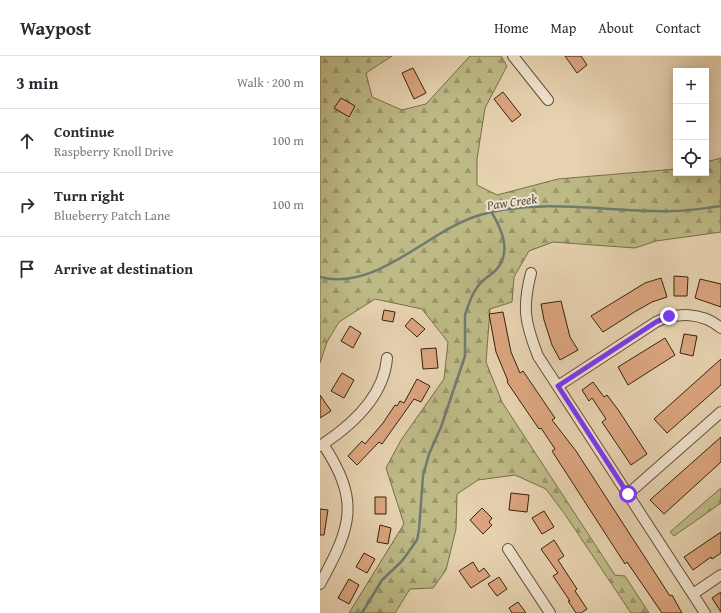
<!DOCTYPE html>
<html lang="en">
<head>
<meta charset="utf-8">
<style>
	:root { --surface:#fff; --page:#f7f7f7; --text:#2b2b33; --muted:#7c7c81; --line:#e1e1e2 }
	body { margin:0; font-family:"Gentium Book Plus",serif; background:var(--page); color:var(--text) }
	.controls { position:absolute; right:12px; top:12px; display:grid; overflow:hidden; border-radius:0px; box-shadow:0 2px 10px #0003 }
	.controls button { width:36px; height:36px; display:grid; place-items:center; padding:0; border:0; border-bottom:1px solid var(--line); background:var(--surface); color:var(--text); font:20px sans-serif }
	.stop { position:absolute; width:12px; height:12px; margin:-9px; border:3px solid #7c3aed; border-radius:50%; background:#fff }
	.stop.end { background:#7c3aed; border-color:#fff; box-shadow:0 1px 4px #0008 }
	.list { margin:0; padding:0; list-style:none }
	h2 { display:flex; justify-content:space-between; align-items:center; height:52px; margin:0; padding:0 16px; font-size:17px }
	h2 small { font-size:13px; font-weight:400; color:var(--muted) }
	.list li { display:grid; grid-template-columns:26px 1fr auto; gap:12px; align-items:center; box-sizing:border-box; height:64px; padding:0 16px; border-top:1px solid var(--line) }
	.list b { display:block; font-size:15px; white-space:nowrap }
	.list p { margin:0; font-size:13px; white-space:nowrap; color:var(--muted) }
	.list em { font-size:13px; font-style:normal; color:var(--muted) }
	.icon { flex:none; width:22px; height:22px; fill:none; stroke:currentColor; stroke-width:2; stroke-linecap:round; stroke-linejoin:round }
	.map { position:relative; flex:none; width:401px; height:557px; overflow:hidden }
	header { display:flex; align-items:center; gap:24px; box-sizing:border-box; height:56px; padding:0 20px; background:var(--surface); border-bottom:1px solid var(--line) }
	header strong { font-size:19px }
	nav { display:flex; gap:22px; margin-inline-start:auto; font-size:14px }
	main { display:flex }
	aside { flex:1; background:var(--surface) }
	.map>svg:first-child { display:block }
	.forest { fill:url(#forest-firs); stroke:#796e4a }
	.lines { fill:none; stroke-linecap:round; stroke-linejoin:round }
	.stream { stroke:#707b70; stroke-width:2.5 }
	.building { fill:#dca57f; stroke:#35220f }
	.minor-casing { stroke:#624e37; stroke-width:12 }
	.minor { stroke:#efe2cc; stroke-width:10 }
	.route { stroke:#7c3aed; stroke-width:5 }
	.labels { text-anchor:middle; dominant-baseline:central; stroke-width:4; stroke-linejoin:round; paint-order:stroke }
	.water-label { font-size:13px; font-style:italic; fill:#524e40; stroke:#efe2cc }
</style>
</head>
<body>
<header>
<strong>Waypost</strong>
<nav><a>Home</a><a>Map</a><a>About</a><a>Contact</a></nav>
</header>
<main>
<aside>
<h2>3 min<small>Walk · 200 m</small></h2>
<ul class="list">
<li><svg class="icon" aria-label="ahead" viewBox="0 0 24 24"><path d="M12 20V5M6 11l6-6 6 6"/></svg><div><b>Continue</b><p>Raspberry Knoll Drive</p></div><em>100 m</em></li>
<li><svg class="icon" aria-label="right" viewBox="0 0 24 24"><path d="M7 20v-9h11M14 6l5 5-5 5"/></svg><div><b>Turn right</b><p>Blueberry Patch Lane</p></div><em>100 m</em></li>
<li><svg class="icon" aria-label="arrive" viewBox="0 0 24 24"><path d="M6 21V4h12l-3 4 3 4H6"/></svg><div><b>Arrive at destination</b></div></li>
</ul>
</aside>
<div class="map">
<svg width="401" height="557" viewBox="0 0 401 557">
	<defs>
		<pattern id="forest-firs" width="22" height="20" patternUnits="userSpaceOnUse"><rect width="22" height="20" fill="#bdba86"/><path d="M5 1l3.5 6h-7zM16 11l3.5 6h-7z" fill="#9a976c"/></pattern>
	</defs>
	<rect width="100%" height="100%" fill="#e7d2b0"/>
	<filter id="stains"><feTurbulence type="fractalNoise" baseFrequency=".005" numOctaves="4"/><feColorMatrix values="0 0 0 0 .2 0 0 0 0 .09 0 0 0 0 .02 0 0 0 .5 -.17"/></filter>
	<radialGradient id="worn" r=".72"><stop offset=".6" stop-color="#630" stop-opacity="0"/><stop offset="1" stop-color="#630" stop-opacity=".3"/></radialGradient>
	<path class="forest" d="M0 0H72L46 17 52 41 82 54 106 48 150 0H181L187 10 165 52 157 103V129L177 139 238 123 356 113V117H386V106L401 102V176L336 185 315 192 233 186 209 195 194 221 192 246 170 253 166 306 182 346 295 519 305 520 329 557H311L244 457 226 433 195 419 158 424 137 438 136 473 126 514 113 532 90 533 75 557H29L84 468 66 412 81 384 124 323 128 286 102 253 55 243 19 266 7 286 0 307Z
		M401 432V447L354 480 350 476Z"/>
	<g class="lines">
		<path class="stream" d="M0 221C57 236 108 174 160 159 223 141 289 157 353 155 369 155 385 152 401 150
			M42 557 62 524 82 505 97 484 99 474 103 420 109 398 121 371 145 300V259C148 249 152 238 158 230 163 223 170 220 176 214 192 196 182 174 172 157"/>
	</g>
	<path class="building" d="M245 0H261L267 9 257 17Z
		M93 12 106 37 94 43 82 17Z
		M183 36 201 59 192 66 174 43Z
		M21 42 35 50 29 61 14 52Z
		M354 220 368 221 367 240H354Z
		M341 222 347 241 332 246 316 255 283 276 271 260 325 227Z
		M380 223 401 228V251L375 242Z
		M241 245 250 281 258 294 240 304 232 289 224 264 221 248Z
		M64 254 75 256 73 266 62 264Z
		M183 256 191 296 200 317 203 315 235 362 232 364 256 395 350 540 352 539 362 557H342L307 506 305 508 232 395 235 393 221 372 219 373 187 326 188 325 176 296 169 258Z
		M92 262 105 273 97 281 85 270Z
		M30 270 41 277 33 292 21 285Z
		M364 278 377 280 373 300 360 297Z
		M345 282 355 299 308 329 298 311Z
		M116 292 118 312 103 313 101 293Z
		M401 303V329L347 377 334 363Z
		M22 317 34 324 24 342 11 335Z
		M97 323 110 330 101 346 94 343 62 388 59 386 37 409 28 400 42 385 45 388 63 367 75 349 77 350 80 345 84 347Z
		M273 326 284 341 287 339 299 355 327 398 311 409 282 366 286 363 272 342 269 345 262 334Z
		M0 339 11 355 0 362Z
		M401 381V406L344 458 330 444Z
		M191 437 209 439 207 456 189 454Z
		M55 441H66V458H55Z
		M162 452 172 462 169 466 172 469 163 478 150 464Z
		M0 453 8 454 4 479H0Z
		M224 455 234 471 222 478 212 462Z
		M60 469 71 472 68 488 57 486Z
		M401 476V497L392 503 391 501 373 514 364 501Z
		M234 484 244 500 238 504 257 533 255 535 267 553 261 557H256L248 545H250L233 520 238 517 221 493Z
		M44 497 55 503 47 517 36 511Z
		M153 506 159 516 164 512 170 520 151 532 139 515Z
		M179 521 187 533 177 540 168 528Z
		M29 523 39 529 29 548 18 542Z
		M401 536V556L392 542Z
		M198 546 206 557H192L189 552Z"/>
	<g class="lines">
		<defs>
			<path id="minor" d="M193 0 228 44
				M211 217C202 252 205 267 218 300L385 557
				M238 330 336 266C357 256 382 256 401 272
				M0 390C31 370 64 340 67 302
				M308 438 401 356
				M188 493 230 557
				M0 528C31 471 41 446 3 388
				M373 538 401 519"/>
		</defs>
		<use href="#minor" class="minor-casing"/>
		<use href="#minor" class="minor"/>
	</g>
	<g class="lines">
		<path class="route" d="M308 438 238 330 336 266 349 260"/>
	</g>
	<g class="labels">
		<g class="water-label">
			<text transform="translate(192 146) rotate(-8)">Paw Creek</text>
		</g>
	</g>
	<rect width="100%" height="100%" filter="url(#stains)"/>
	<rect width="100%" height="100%" fill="url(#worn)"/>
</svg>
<div class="controls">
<button>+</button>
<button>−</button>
<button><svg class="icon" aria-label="locate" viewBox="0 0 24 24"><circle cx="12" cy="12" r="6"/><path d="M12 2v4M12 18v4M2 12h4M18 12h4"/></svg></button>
</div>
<div class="stop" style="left:308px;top:438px"></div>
<div class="stop end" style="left:349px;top:260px"></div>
</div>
</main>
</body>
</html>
